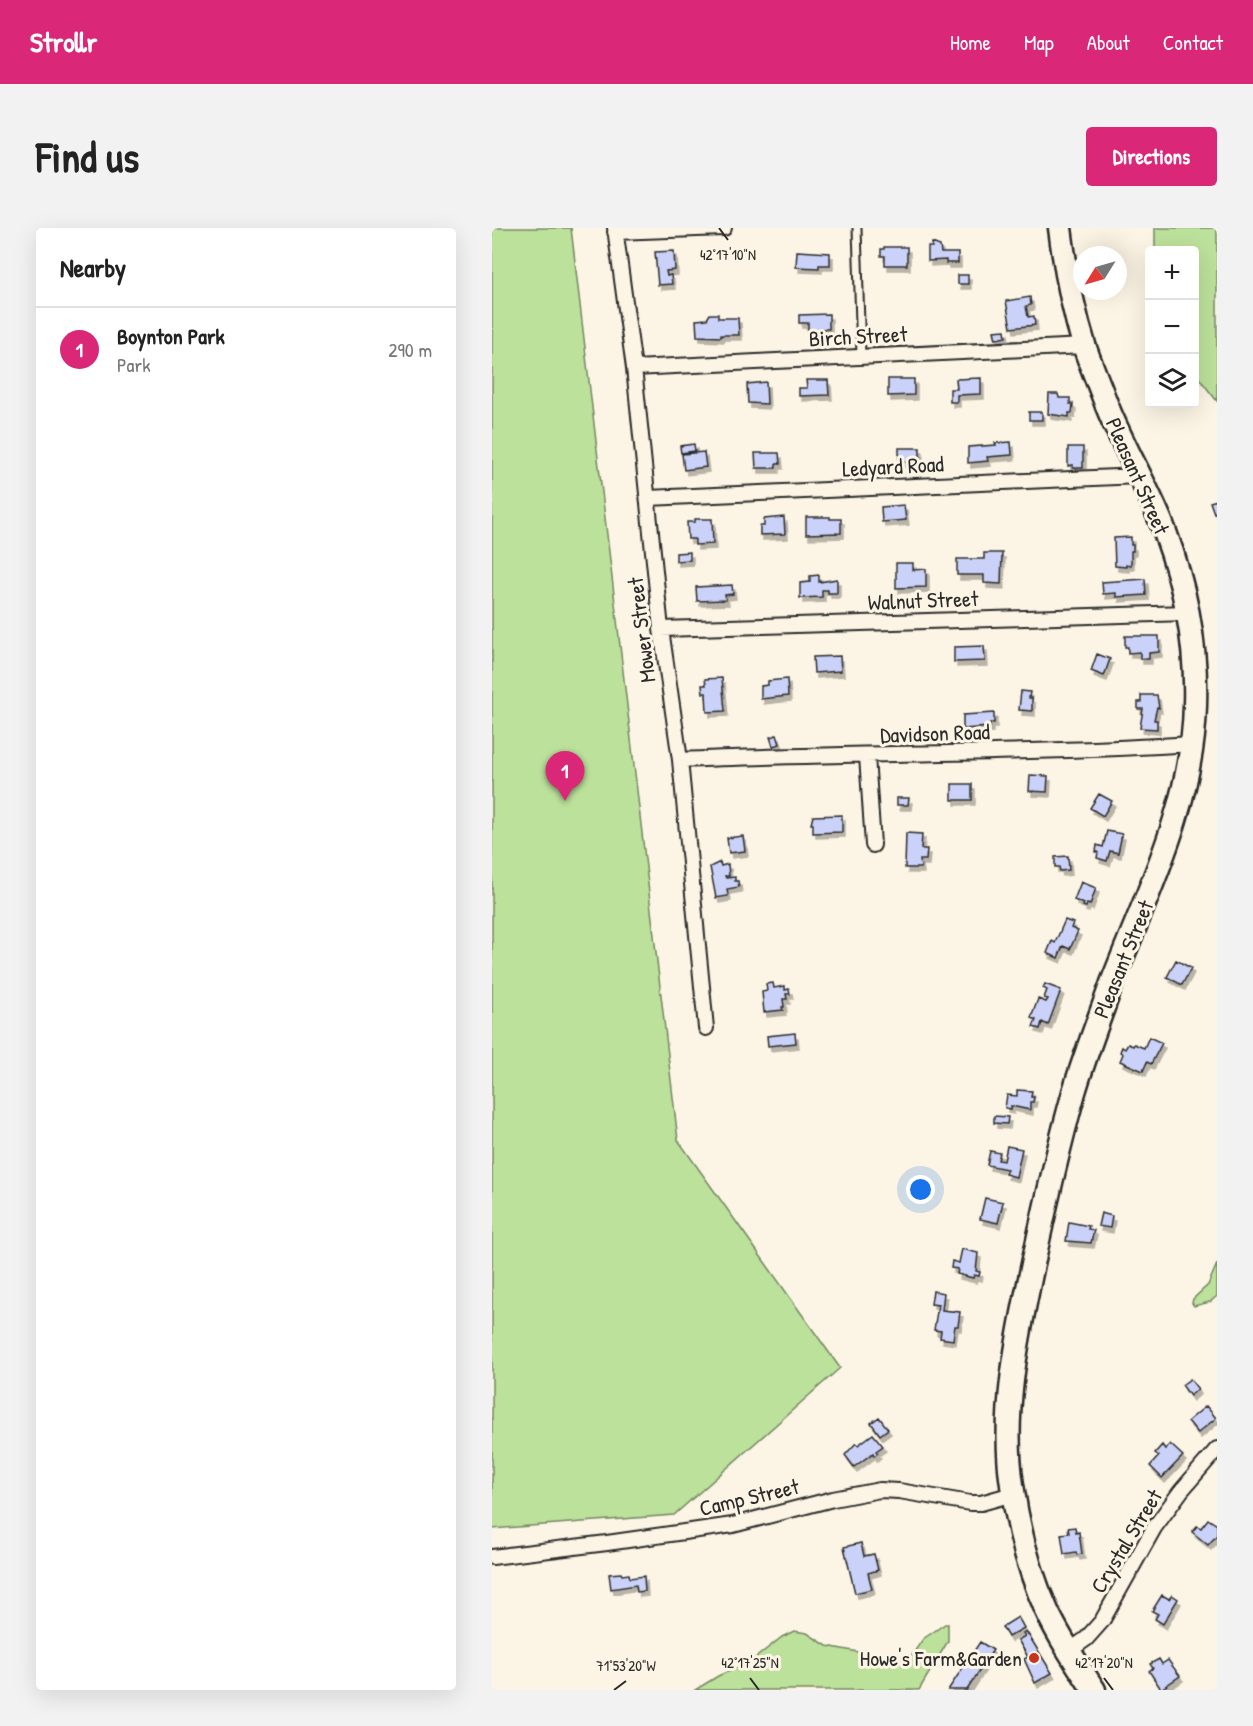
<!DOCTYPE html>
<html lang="en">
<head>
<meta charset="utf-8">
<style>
	:root { --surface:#fff; --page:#f2f2f2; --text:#222; --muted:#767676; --line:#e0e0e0; --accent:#db2777 }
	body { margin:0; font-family:"Patrick Hand",sans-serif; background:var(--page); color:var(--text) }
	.controls { position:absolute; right:18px; top:18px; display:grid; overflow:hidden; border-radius:6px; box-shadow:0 6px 24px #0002 }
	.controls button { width:54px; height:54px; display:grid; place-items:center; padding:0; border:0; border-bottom:2px solid var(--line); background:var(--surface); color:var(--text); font:30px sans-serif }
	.compass { position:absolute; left:581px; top:18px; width:54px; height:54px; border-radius:50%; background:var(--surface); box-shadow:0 6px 24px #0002; rotate:233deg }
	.you { position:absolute; left:429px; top:962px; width:21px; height:21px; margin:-15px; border:4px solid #fff; border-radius:50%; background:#1a73e8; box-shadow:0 0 0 9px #1a73e833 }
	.badge { display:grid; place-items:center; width:39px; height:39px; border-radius:50%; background:var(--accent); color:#fff; font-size:20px; font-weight:700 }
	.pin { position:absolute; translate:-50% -50px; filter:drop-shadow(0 2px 3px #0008) }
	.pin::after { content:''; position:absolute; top:32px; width:21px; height:18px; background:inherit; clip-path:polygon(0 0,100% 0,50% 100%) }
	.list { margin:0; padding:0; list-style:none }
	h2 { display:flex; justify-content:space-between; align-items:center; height:78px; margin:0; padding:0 24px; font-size:26px }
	h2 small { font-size:20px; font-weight:400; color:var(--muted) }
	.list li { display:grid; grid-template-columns:39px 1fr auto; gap:18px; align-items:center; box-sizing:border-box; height:84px; padding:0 24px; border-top:2px solid var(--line) }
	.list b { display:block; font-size:22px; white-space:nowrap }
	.list p { margin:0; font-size:20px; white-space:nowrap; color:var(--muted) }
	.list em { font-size:20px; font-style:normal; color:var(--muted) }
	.icon { flex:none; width:33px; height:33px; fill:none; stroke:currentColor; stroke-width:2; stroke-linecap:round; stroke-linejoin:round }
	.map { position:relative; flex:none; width:725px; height:1462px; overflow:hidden; border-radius:6px }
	header { display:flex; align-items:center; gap:36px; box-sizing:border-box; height:84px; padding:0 30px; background:var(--accent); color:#fff }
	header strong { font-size:28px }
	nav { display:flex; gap:33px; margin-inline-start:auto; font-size:21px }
	.intro { display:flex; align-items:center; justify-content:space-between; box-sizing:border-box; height:144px; padding:0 36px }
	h1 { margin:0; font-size:42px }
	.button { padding:15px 27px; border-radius:6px; background:var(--accent); color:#fff; font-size:21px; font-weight:700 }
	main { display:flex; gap:36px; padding:0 36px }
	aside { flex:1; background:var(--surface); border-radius:6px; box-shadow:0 6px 24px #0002 }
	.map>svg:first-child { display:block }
	.green { fill:#bce19b; stroke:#748663; stroke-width:1.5 }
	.building { fill:#cad2fa; stroke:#2b2b2b; stroke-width:1.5; filter:url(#shadow) }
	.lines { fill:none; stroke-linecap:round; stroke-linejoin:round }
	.service-casing { stroke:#2b2b2b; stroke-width:11 }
	.minor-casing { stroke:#2b2b2b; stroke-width:18 }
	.primary-casing { stroke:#2b2b2b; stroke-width:27 }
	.service { stroke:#fcf5e5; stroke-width:7 }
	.minor { stroke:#fcf5e5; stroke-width:14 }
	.primary { stroke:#fcf5e5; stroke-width:22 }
	.ticks { fill:none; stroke:#2b2b2b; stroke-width:2 }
	.poi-dot { fill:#c8321e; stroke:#fcf5e5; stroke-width:2 }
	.labels { text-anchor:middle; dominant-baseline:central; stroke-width:6; stroke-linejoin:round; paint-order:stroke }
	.street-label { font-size:22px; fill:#2b2b2b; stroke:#fcf5e5 }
	.poi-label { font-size:22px; fill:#2b2b2b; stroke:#fcf5e5; text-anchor:end }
	.ticks-label { font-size:15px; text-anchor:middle; fill:#2b2b2b; stroke:#fcf5e5; stroke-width:6; stroke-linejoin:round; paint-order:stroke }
</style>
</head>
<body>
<header>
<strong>Strollr</strong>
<nav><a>Home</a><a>Map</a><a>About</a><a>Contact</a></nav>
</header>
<div class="intro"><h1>Find us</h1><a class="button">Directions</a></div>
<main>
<aside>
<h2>Nearby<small></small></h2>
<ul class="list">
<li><span class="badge">1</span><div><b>Boynton Park</b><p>Park</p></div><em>290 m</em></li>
</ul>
</aside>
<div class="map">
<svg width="725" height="1462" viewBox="0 0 725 1462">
	<defs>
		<filter id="shadow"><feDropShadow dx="3" dy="5" stdDeviation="0" flood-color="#0004"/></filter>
	</defs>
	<rect width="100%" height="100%" fill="#fcf5e5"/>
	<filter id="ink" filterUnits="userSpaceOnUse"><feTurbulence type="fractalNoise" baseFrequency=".0167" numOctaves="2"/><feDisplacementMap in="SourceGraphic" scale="12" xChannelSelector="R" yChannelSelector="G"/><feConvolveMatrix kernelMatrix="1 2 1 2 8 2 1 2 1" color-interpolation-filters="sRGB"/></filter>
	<g filter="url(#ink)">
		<path class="green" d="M0 0H79L186 912 348 1140 182 1287 0 1301Z
			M663 0H725V173L703 145 702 22H663Z
			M725 1036V1068L718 1074 702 1078 700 1075 701 1071 716 1057Z
			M453 1396H456V1413L427 1462H203L226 1448 258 1434 290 1409 302 1403 315 1405 335 1418 371 1425 388 1436H403L420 1427 431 1411Z"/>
		<path class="building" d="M440 15 448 18 449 25H466V35H454V32L436 33V19H440Z
			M392 19H415V37H393V28H389V21H392Z
			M182 23 183 42 174 43 175 48 179 47 180 56 166 57 163 24Z
			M305 23 338 25V37H327V40L304 39Z
			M466 47H476V56H466Z
			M538 69 539 77 534 78 536 89 542 88 543 97 519 100 514 73Z
			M218 86H226V90H246L247 107H229V109L205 108 204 92 215 91Z
			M337 86V101H328V104H316V95H307V87Z
			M513 102 514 109 504 111 502 103Z
			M489 150V166L465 167V174H458V161H465L464 151Z
			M396 151H422V167L396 168Z
			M314 152H336L337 167 307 168V160H315Z
			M274 154 275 176 256 175 255 156Z
			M557 166H566L567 170H578V176H581L580 185H577V189L556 186Z
			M537 184H550V192H537Z
			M519 214 520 227 495 229 496 233 476 235V219L504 217 503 215Z
			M202 216 203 223 189 225 188 218Z
			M576 219H591V240H581V237L576 238Z
			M407 220H428V234H407Z
			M212 224 214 239 192 242 190 226Z
			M263 225H287L288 236H284V240H264Z
			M725 272V284L722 285 718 274Z
			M412 277 414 292 390 294 389 279Z
			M292 289 293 306 268 307V298H272V291Z
			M314 289H338V291H349V305L314 306Z
			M203 291H220L221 316 203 317V311H196L195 294H203Z
			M639 309V317H641V323H639V337H634V339L623 338 622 310Z
			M198 324V332L184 333V325Z
			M492 325H510L509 356 492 355V347H465V331H492Z
			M404 335H421V342L434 341V359L404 360Z
			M327 347V354L345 351V365H336V362H330V369L308 370V355L318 354V348Z
			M653 351 654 367 624 369V365L611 366 610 354Z
			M240 357 241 366 233 367 234 372 205 373 204 359Z
			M633 408H667V424L657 425V431H648V424L636 425V419H633Z
			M492 418 493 433 462 434V419Z
			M605 426 618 431 612 448 599 443Z
			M348 428 349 443 322 445 321 429Z
			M230 450 233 483 215 484 214 465H211L210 457H214L213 451Z
			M295 451 296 468 269 471V458L276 457V453Z
			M529 463 538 464 537 470H540V483L527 482Z
			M649 467H665L667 480 665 479 662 492H665V501L648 500 651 481H646V474H649Z
			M502 485V495H498V499L471 501V487Z
			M285 507 288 516 281 518 278 509Z
			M538 547 556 548 555 564 537 563Z
			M460 556H480V572H460Z
			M607 566 620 573 611 588 598 580Z
			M405 570H417L416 577H405Z
			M350 587V604L321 605V596H319L321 588Z
			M615 603 630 606 626 625 618 623 615 633 605 630 606 624H604L605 617 611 619Z
			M414 605 430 606 429 621H435L434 632H428L429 640H413Z
			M251 608 253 623 237 625 235 610Z
			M576 628 577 642 568 643 567 639H563V629Z
			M228 634 229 638 236 636 237 648H233L234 650 243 649V653H246L247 659 235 661 236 668 224 670 218 639Z
			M589 654 604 660 598 677 595 676 594 679 591 678 592 676 582 672Z
			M573 692 581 695 579 700 586 703 578 721 571 718 566 730 555 725 560 713 563 715Z
			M684 732 699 740 690 757 675 749Z
			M281 755 282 760 293 758V762L297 761 298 766H294L295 771H291L292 779H290L291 782 272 784 270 764 275 763 274 756Z
			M553 756 569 762 556 797 550 794 548 801 541 799 544 792 539 790 546 771 554 774 556 771 552 770 555 762 551 760Z
			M303 805 304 815 276 818 275 808Z
			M657 809 670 815 659 836 655 834 651 843 628 833 631 826 628 824 630 819 633 821 636 816 641 818 642 816 652 820Z
			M525 862 540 863 539 869H542L541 874H538V882L519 878V881L513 880 515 867 525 868Z
			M502 888 516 889 515 896 502 895Z
			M515 918 530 921 524 949 513 946 515 941 495 937 498 923 508 925 506 932 512 933Z
			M493 970 511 974 506 995 488 991Z
			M609 985 620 988 618 1000 606 998Z
			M577 994 597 998 596 1001 602 1002 599 1015 574 1013Z
			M470 1021 486 1025 484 1043 488 1044 487 1048 482 1047 481 1050 465 1046 466 1041 459 1040 460 1033 467 1035Z
			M441 1063 452 1065 450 1082 468 1084 466 1098H463L461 1112 448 1110 449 1103 442 1102 446 1077 439 1076Z
			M698 1151 706 1161 698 1168 690 1157Z
			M714 1178 724 1190 706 1205 696 1193Z
			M387 1189 396 1201 388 1207 379 1195Z
			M381 1206 391 1218 384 1223 386 1225 382 1228 381 1225 362 1239 353 1227 364 1215 366 1217Z
			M678 1216 691 1228 670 1250 658 1238 667 1228 663 1225 670 1217 673 1221Z
			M716 1291 725 1297V1307L716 1317 700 1304 705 1298 709 1300Z
			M583 1299 584 1305 587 1304 590 1326 585 1327 584 1324 572 1326 569 1306 577 1305 576 1300Z
			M369 1315 372 1328 382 1326 386 1342 376 1345 380 1361 363 1365 352 1319Z
			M129 1345 130 1347 137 1346 138 1350 152 1348 153 1363 145 1364 144 1357 119 1361 117 1346Z
			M670 1367 677 1371 680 1367 686 1371 671 1396 663 1391 666 1386 660 1383Z
			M526 1389 532 1400 516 1409 510 1399Z
			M534 1403 560 1445 543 1455 532 1431 536 1429 526 1412 533 1408 531 1405Z
			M488 1414 501 1422 475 1462H456Z
			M667 1431 670 1436 676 1432 688 1448 669 1461 657 1443 661 1440 658 1436Z"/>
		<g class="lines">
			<defs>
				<path id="service" d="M365 0 369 128"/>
				<path id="minor" d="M123 0 142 140 169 401 188 532 214 800
					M123 4 232 0
					M142 140 592 118
					M156 270 647 248
					M169 401 695 385
					M375 528 381 617
					M188 532C358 524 529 527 700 516
					M0 1329 115 1315 241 1297 341 1271 388 1262 407 1263 478 1275H489L521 1266
					M577 1423 594 1411 610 1393 662 1300 689 1263 725 1221"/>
				<path id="primary" d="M568 0C573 40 581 82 593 120 600 140 608 159 615 178 632 221 657 261 673 304 693 358 705 419 703 477 701 576 655 665 620 755 607 791 593 827 582 864 566 921 553 979 541 1036 526 1108 509 1184 520 1257 526 1299 537 1344 555 1383 568 1411 585 1436 602 1462"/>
			</defs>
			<use href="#service" class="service-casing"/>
			<use href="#minor" class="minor-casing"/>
			<use href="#primary" class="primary-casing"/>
			<use href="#service" class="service"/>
			<use href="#minor" class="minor"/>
			<use href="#primary" class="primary"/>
		</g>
	</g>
	<path class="ticks" d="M227 0 236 12M258 1450 267 1462M612 1450 621 1462M122 1462 134 1453"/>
	<circle class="poi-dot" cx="542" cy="1430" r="6"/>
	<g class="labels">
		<g class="street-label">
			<text transform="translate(366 108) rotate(-3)">Birch Street</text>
			<text transform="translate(401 238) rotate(-3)">Ledyard Road</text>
			<text transform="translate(646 248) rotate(66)">Pleasant Street</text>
			<text transform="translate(431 372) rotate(-2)">Walnut Street</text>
			<text transform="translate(149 402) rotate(-97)">Mower Street</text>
			<text transform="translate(443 505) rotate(-2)">Davidson Road</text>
			<text transform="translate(631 731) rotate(-68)">Pleasant Street</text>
			<text transform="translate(257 1269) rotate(-13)">Camp Street</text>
			<text transform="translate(634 1313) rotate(-59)">Crystal Street</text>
		</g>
		<g class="poi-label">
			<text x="530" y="1430">Howe's Farm&amp;Garden</text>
		</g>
	</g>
	<g class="ticks-label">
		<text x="236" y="32">42°17'10"N</text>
		<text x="258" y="1440">42°17'25"N</text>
		<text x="612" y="1440">42°17'20"N</text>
		<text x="134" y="1443">71°53'20"W</text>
	</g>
</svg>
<div class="controls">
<button>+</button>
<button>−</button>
<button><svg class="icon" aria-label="layers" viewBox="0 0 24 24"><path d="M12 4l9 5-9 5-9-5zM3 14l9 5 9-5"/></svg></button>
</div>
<svg class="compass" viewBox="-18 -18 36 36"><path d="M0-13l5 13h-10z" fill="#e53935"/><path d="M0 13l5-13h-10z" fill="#767676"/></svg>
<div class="you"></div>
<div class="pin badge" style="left:73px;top:573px">1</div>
</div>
</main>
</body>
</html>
